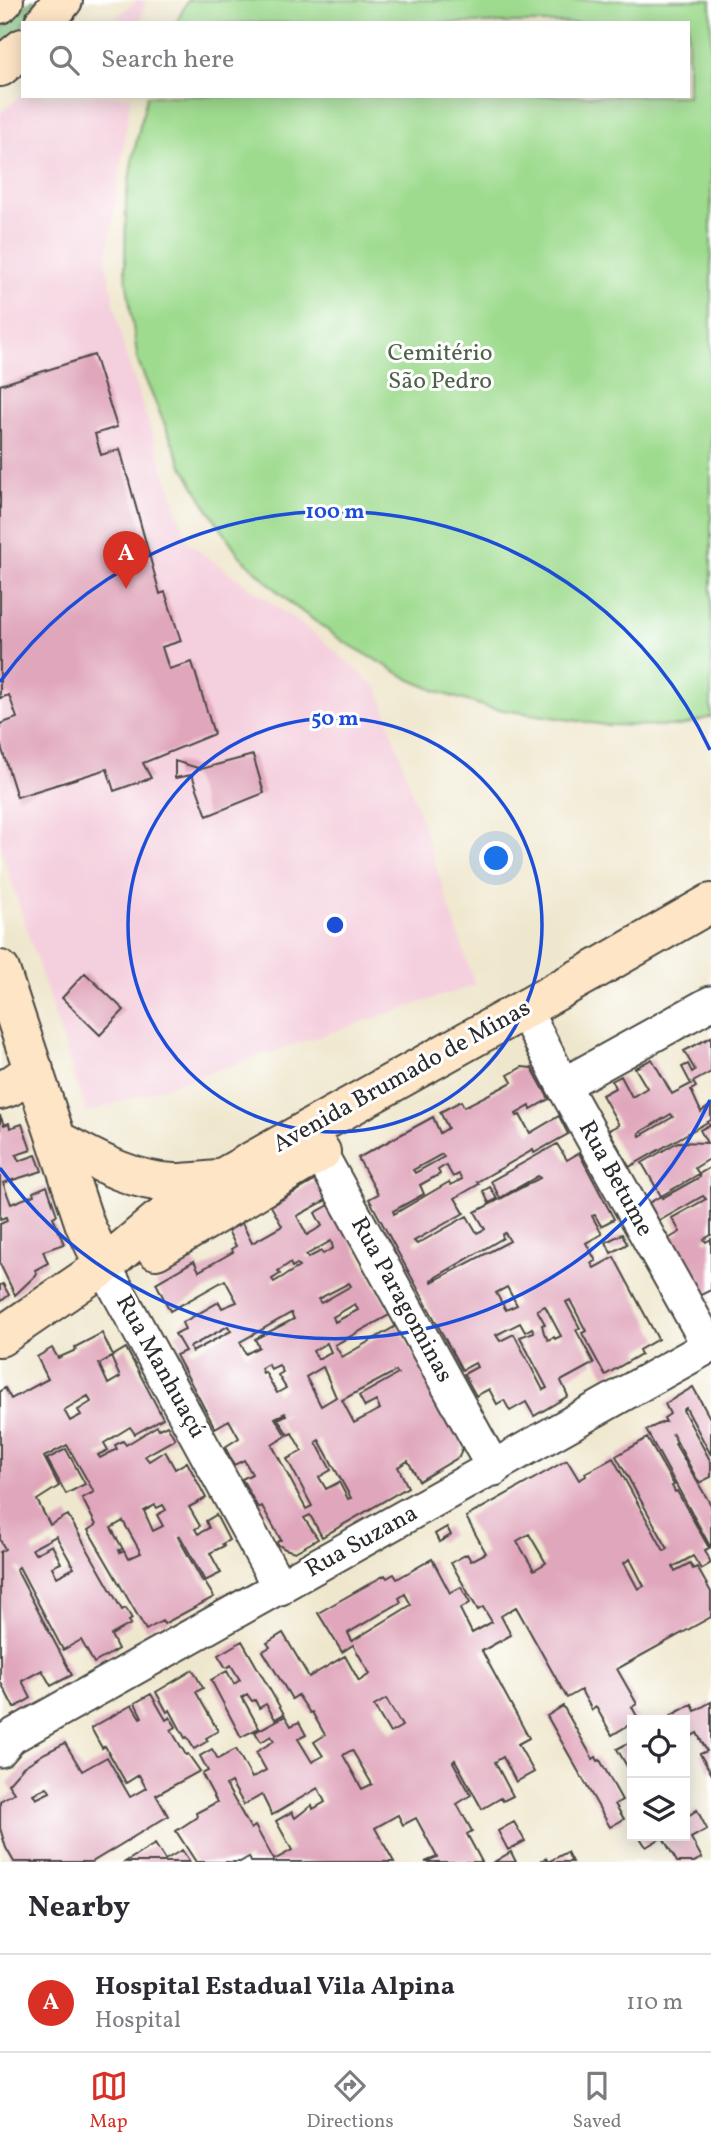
<!DOCTYPE html>
<html lang="en">
<head>
<meta charset="utf-8">
<style>
	:root { --surface:#fff; --page:#f2f2f3; --text:#2b2b33; --muted:#7c7c81; --line:#e1e1e2; --accent:#d93025 }
	body { margin:0; font-family:Vollkorn,serif; background:var(--page); color:var(--text) }
	.controls { position:absolute; right:21px; bottom:21px; display:grid; overflow:hidden; border-radius:0px; box-shadow:0 4px 18px #0003 }
	.controls button { width:63px; height:63px; display:grid; place-items:center; padding:0; border:0; border-bottom:2px solid var(--line); background:var(--surface); color:var(--text); font:35px sans-serif }
	.you { position:absolute; left:497px; top:859px; width:24px; height:24px; margin:-18px; border:5px solid #fff; border-radius:50%; background:#1a73e8; box-shadow:0 0 0 10px #1a73e833 }
	.badge { display:grid; place-items:center; width:46px; height:46px; border-radius:50%; background:var(--accent); color:#fff; font-size:23px; font-weight:700 }
	.pin { position:absolute; translate:-50% -58px; filter:drop-shadow(0 2px 4px #0008) }
	.pin::after { content:''; position:absolute; top:37px; width:24px; height:21px; background:inherit; clip-path:polygon(0 0,100% 0,50% 100%) }
	.list { margin:0; padding:0; list-style:none }
	h2 { display:flex; justify-content:space-between; align-items:center; height:91px; margin:0; padding:0 28px; font-size:30px }
	h2 small { font-size:23px; font-weight:400; color:var(--muted) }
	.list li { display:grid; grid-template-columns:46px 1fr auto; gap:21px; align-items:center; box-sizing:border-box; height:98px; padding:0 28px; border-top:2px solid var(--line) }
	.list b { display:block; font-size:26px; white-space:nowrap }
	.list p { margin:0; font-size:23px; white-space:nowrap; color:var(--muted) }
	.list em { font-size:23px; font-style:normal; color:var(--muted) }
	.icon { flex:none; width:38px; height:38px; fill:none; stroke:currentColor; stroke-width:2; stroke-linecap:round; stroke-linejoin:round }
	.map { position:relative; flex:none; width:711px; height:1862px; overflow:hidden }
	.search { position:absolute; background:var(--surface); box-shadow:0 4px 18px #0003; left:21px; right:21px; top:21px; height:77px; display:flex; align-items:center; gap:18px; box-sizing:border-box; padding:0 24px; border-radius:0px; color:var(--muted); font-size:26px }
	.sheet { height:189px; background:var(--surface) }
	nav { display:flex; justify-content:space-around; align-items:center; box-sizing:border-box; height:98px; border-top:2px solid var(--line); background:var(--surface); font-size:19px; color:var(--muted) }
	nav a { display:grid; justify-items:center; gap:4px }
	nav .on { color:var(--accent) }
	.map>svg:first-child { display:block }
	.built { fill:#f4cfdd }
	.green { fill:#9fdb8f; stroke:#65835d; stroke-width:2 }
	.forest { fill:#7fbb7a; stroke:#557352; stroke-width:2 }
	.building { fill:#e0a6bb; fill-rule:evenodd }
	.lines { fill:none; stroke-linecap:round; stroke-linejoin:round }
	.minor-casing { stroke:#484743; stroke-width:37 }
	.secondary-casing { stroke:#484743; stroke-width:42 }
	.minor { stroke:#fff; stroke-width:33 }
	.secondary { stroke:#fde5c5; stroke-width:38 }
	.ring { fill:none; stroke:#1d4ed8; stroke-width:3.5 }
	.labels { text-anchor:middle; dominant-baseline:central; stroke-width:6; stroke-linejoin:round; paint-order:stroke }
	.park-label { font-size:24px; fill:#4e6049; stroke:#fff }
	.street-label { font-size:24px; fill:#2b2b2b; stroke:#fff }
	.centre { fill:#1d4ed8; stroke:#fff; stroke-width:3.5 }
	.ring-label { font-size:21px; text-anchor:middle; font-weight:bold; fill:#1d4ed8; stroke:#fff; stroke-width:6; stroke-linejoin:round; paint-order:stroke }
</style>
</head>
<body>
<div class="map">
<svg width="711" height="1862" viewBox="0 0 711 1862">
	<rect width="100%" height="100%" fill="#fff"/>
	<filter id="ink" filterUnits="userSpaceOnUse"><feTurbulence type="fractalNoise" baseFrequency=".0143" numOctaves="2"/><feDisplacementMap in="SourceGraphic" scale="14" xChannelSelector="R" yChannelSelector="G"/><feConvolveMatrix kernelMatrix="1 2 1 2 8 2 1 2 1" color-interpolation-filters="sRGB"/></filter>
	<filter id="wash" filterUnits="userSpaceOnUse"><feTurbulence type="fractalNoise" baseFrequency=".00686" numOctaves="4" result="noise"/><feDisplacementMap in="SourceGraphic" scale="28" xChannelSelector="R" yChannelSelector="G"/><feGaussianBlur stdDeviation="1.57" result="paint"/><feColorMatrix in="noise" values="0 0 0 0 0 0 0 0 0 0 0 0 0 0 0 0 0 1.4 0 .05"/><feComposite in="paint" operator="in"/></filter>
	<g filter="url(#wash)">
		<rect width="100%" height="100%" fill="#efe7cd"/>
		<path class="built" d="M137 0H145L141 23H110Z
			M23 94V96H131L106 263 124 349 188 543 316 635 378 688 475 985 86 1113 0 845V113Z"/>
		<path class="green" d="M188 0H711V717L680 726 605 725 490 708 441 693 411 680 341 640 290 603 240 556 206 506 182 465 138 362 125 270 126 200 133 156 147 96H688V23H176Z"/>
		<path class="forest" d="M32 0H53L27 23H23V27L0 47V30Z"/>
		<g id="blocks">
			<path class="building" d="M94 355 117 427 95 434 101 455 120 449 160 594 165 592 181 641 162 647 169 669 192 662 214 734 143 763 151 778 114 791 107 769 17 797 0 743V724L17 718 9 695 0 698V385Z
				M253 755 264 793 207 816 192 775 175 778V761L201 769Z
				M85 973 124 1010 100 1035 62 998Z
				M711 1037V1072L693 1082 696 1087 691 1090 701 1112 711 1105V1120L629 1167 609 1130 619 1125 602 1095 615 1088 612 1081 621 1076 632 1097 647 1088 635 1068 652 1059 672 1094 691 1084 682 1067 688 1064 692 1072 695 1070 684 1051ZM671 1114 673 1117 640 1136 639 1133Z
				M522 1067 532 1068 549 1099 531 1109 530 1106 516 1114 517 1116 520 1115 530 1133 559 1116 568 1134 534 1153 533 1150 477 1182 479 1184 455 1198 464 1213 414 1241 417 1244 467 1216 477 1233 485 1229 475 1212 540 1178 538 1176 500 1198 491 1181 557 1144 567 1160 579 1153 614 1219 601 1226 595 1215 592 1216 602 1234 586 1243 596 1261 591 1263 594 1268 614 1257 658 1339 639 1350 641 1354 605 1375 582 1333 586 1331 570 1300 566 1302 580 1328 576 1330 594 1363 561 1381 568 1396 534 1416 526 1402 510 1411 504 1400 497 1404 489 1389 476 1396 464 1374 477 1367 475 1363 462 1370 369 1199 378 1194 358 1158 433 1117 440 1133 448 1128 440 1112 461 1101 464 1107 501 1088 512 1082 508 1075ZM442 1154 444 1157 415 1173 413 1170ZM446 1165 453 1177 459 1174 462 1179 451 1185 449 1182 394 1214 393 1211 424 1194 420 1185 440 1174 438 1170ZM505 1233 510 1241 432 1282 431 1280 503 1238 502 1235ZM507 1287 517 1305 506 1310 496 1293ZM545 1306 561 1336 555 1339 554 1337 548 1340 544 1333 542 1325 545 1324 537 1310ZM520 1323 525 1332 532 1328 534 1332 520 1337 547 1388 543 1390 514 1334 500 1341 496 1335Z
				M0 1115 4 1125 9 1123 10 1128 22 1124 31 1150 16 1155 19 1161 36 1155 42 1171 3 1183 11 1204 34 1195 33 1192 47 1186 57 1215 53 1217 64 1244 43 1251 48 1263 35 1270 37 1274 15 1295 0 1264V1224L7 1221 6 1217 0 1219Z
				M711 1124V1158L695 1168 699 1174 661 1196 642 1163 678 1142 707 1143 700 1130Z
				M711 1167V1235L704 1239 706 1242 711 1239V1290L699 1296 668 1239 680 1232 672 1218 706 1199 703 1196 659 1221 649 1203 661 1196 662 1198 700 1177 699 1174Z
				M318 1179 328 1199 297 1216 307 1235 322 1226 315 1213 331 1204 391 1314 335 1345 342 1357 398 1325 463 1445 459 1457 419 1481 408 1461 398 1467 408 1487 322 1537 310 1515 304 1518 318 1539 295 1552 285 1549 276 1543 281 1540 262 1506 258 1508 242 1479 252 1474 244 1460 234 1465 225 1447 239 1438 229 1420 215 1428 176 1355 185 1351 175 1334 185 1329 182 1323 219 1302 222 1308 237 1302 225 1280 170 1311 156 1283 194 1261 199 1271 233 1252 231 1249 236 1246 228 1231 242 1223 252 1243 282 1226 271 1206ZM331 1241 333 1248 323 1254 321 1251 308 1258 306 1255ZM290 1263 292 1267 297 1264 299 1267 274 1282 272 1279 280 1274 278 1271ZM349 1283 351 1286 321 1303 318 1299ZM355 1304 358 1310 335 1322 333 1317ZM291 1313 294 1319 255 1339 259 1347 246 1354 240 1342ZM228 1326 231 1331 192 1352 190 1347ZM327 1343 331 1352 318 1359 313 1351ZM268 1364 271 1369 279 1365 283 1372 278 1375 286 1388 277 1393 265 1372 263 1373 261 1368ZM323 1367 336 1397 321 1406 306 1377ZM396 1371 398 1374 359 1396 365 1407 376 1401 380 1409 354 1423 342 1400ZM285 1413 286 1415 278 1419 288 1435 292 1433 302 1451 287 1459 312 1506 306 1509 272 1445 286 1436 275 1418ZM319 1440 351 1498 348 1499 339 1482 326 1489 319 1477 331 1470 316 1442Z
				M490 1187 497 1199 489 1203 483 1191Z
				M622 1234 627 1244 611 1253 606 1242Z
				M3 1284 9 1295 0 1302V1285Z
				M102 1333 113 1356 99 1364 108 1384 120 1377 111 1357 126 1348 163 1418 135 1434 130 1427 104 1443 108 1450 98 1455 100 1458 117 1449 115 1445 123 1441 126 1445 157 1426 159 1429 167 1425 175 1439 145 1456 149 1461 165 1451 175 1469 187 1462 206 1498 189 1507 200 1526 195 1529 198 1534 209 1528 206 1521 216 1515 229 1540 222 1544 224 1546 210 1553 221 1573 205 1581 180 1536 178 1537 203 1582 204 1581 214 1597 164 1624 162 1621 146 1630 88 1530 96 1525 82 1498 94 1492 67 1445 44 1457 59 1486 37 1500 50 1525 68 1515 122 1610 126 1608 132 1619 129 1621 131 1624 111 1635 118 1649 94 1663 81 1640 63 1650 19 1567 16 1569 72 1675 51 1686 42 1670 22 1681 31 1698 14 1708 0 1681V1552L5 1549 0 1540V1391L5 1388 11 1399 48 1379 37 1357 52 1348 58 1358 76 1350 75 1347ZM88 1396 91 1402 78 1410 81 1415 70 1421 64 1410ZM155 1505 157 1508 163 1505 166 1510 157 1515 163 1526 153 1531 144 1511ZM123 1521 141 1553 128 1559 124 1551 120 1553 119 1550 123 1549 111 1528ZM56 1536 74 1568 57 1577 52 1567 61 1563 52 1545 35 1554 32 1549Z
				M693 1387 711 1420V1455L686 1408 683 1410 711 1462V1477L699 1483 672 1433 677 1442 675 1444 711 1505V1548L646 1430 663 1422H666L664 1418 670 1414 665 1404Z
				M647 1438 674 1485 672 1486 675 1492 677 1491 709 1548 705 1550 711 1563 701 1569 693 1556 673 1567 675 1571 690 1563 693 1569 697 1567 711 1592V1617L617 1669 637 1704 632 1707 639 1720H632V1723L612 1735 596 1707 592 1710 581 1690 567 1698 516 1607 501 1616 511 1635 482 1651 529 1738 518 1744 534 1772 516 1782 503 1757 495 1762 513 1796 503 1801 501 1798 482 1809 455 1760 453 1762 471 1795 457 1804 472 1831 467 1834 482 1862H425L437 1857 416 1818 403 1825 398 1815 375 1828 394 1862H251L249 1857 240 1862H196L176 1831 197 1817 196 1813 217 1802 202 1774 208 1771 200 1756 212 1749 218 1759 236 1749 252 1778 266 1770 256 1752 274 1741 271 1736 261 1742 255 1732 285 1716 291 1726 299 1722 306 1735 298 1739 312 1762 323 1756 314 1742 325 1735 312 1712 310 1713 298 1695 292 1699 263 1651 270 1647 267 1643 283 1633 309 1677 345 1656 359 1681 370 1674 353 1645 342 1652 318 1613 385 1575 387 1578 394 1574 397 1579 432 1559 450 1593 461 1587 470 1603 460 1609 472 1633 492 1622 483 1607 478 1610 451 1563 467 1554 471 1561 486 1553 466 1517 567 1460 579 1480 586 1476 585 1473 613 1458 664 1551 668 1549 616 1456ZM529 1534 546 1563 534 1570 517 1541ZM630 1559 644 1586 638 1589 624 1563ZM405 1594 411 1605 352 1641 348 1633 401 1602 399 1598ZM386 1699 402 1726 390 1733 374 1706ZM352 1750 372 1784 362 1789 343 1755ZM231 1782 244 1805 262 1795 272 1815 318 1788 325 1802 313 1809 312 1805 295 1818 292 1812 276 1821 292 1850 274 1860 255 1826 251 1829 226 1785Z
				M66 1449 85 1484 66 1494 47 1459Z
				M447 1527 451 1535 439 1542 435 1534Z
				M242 1641 284 1714 275 1719 266 1704 259 1708 255 1700 252 1701 247 1694 242 1697 259 1728 241 1737 211 1680 227 1671 234 1684 240 1680 231 1665 226 1668 218 1655Z
				M193 1670 203 1688 196 1692 218 1731 206 1738 208 1741 194 1749 187 1737 185 1738 170 1710 167 1712 156 1692Z
				M151 1694 166 1720 170 1717 176 1727 171 1730 186 1755 188 1754 200 1771 156 1795 168 1816 92 1862H14L6 1848 0 1828V1801L14 1793 8 1784 23 1767 45 1753 65 1743 82 1771 107 1757 130 1797 146 1788 139 1775 126 1783 105 1746 102 1748 91 1728 132 1705 140 1718 142 1717 135 1703ZM47 1787 50 1792 36 1799 33 1794Z
				M711 1702V1773L700 1754 707 1751 697 1733 685 1740V1720H672L670 1716 692 1704 695 1711Z
				M563 1706 593 1759 596 1757 598 1761 600 1760 622 1800 615 1804 624 1819 610 1827 547 1716Z
				M632 1741V1775L617 1749Z
				M697 1810 707 1829 691 1838 702 1858 694 1862H677L662 1836H685V1818Z
				M514 1822 525 1841 508 1850 498 1831Z
				M639 1836H659L661 1838 646 1847Z
				M155 1844 165 1860 182 1850 190 1862H125Z
				M511 1852 516 1862H494Z
				M567 1852 572 1862H539L546 1858 548 1862Z"/>
		</g>
	</g>
	<g filter="url(#ink)">
		<use href="#blocks" fill-opacity="0" stroke="#484743" stroke-width="2"/>
		<g class="lines">
			<defs>
				<path id="minor" d="M524 1009 563 1085 709 1346
					M563 1085 711 1003
					M308 1131 494 1469
					M104 1266 280 1588
					M0 1750 11 1737 711 1345"/>
				<path id="secondary" d="M0 4 4 0
					M44 23 63 0
					M0 67 23 48
					M0 970 85 1225 104 1266
					M0 1090 9 1087 34 1070
					M57 1140C93 1159 132 1182 174 1183 189 1183 204 1181 218 1180
					M156 1250 321 1152
					M0 1337 104 1266 156 1222 218 1180 598 968 711 903"/>
			</defs>
			<use href="#minor" class="minor-casing"/>
			<use href="#secondary" class="secondary-casing"/>
			<use href="#minor" class="minor"/>
			<use href="#secondary" class="secondary"/>
		</g>
	</g>
	<g class="ring">
		<circle cx="335" cy="925" r="207"/>
		<path d="M710 1100A414 414 0 0 1 0 1168M0 682A414 414 0 0 1 710 750"/>
	</g>
	<g class="labels">
		<g class="park-label">
			<text x="440" y="354">Cemitério<tspan x="440" dy="28">São Pedro</tspan></text>
		</g>
		<g class="street-label">
			<text transform="translate(402 1077) rotate(-29)">Avenida Brumado de Minas</text>
			<text transform="translate(615 1179) rotate(61)">Rua Betume</text>
			<text transform="translate(401 1300) rotate(61)">Rua Paragominas</text>
			<text transform="translate(160 1367) rotate(61)">Rua Manhuaçú</text>
			<text transform="translate(362 1542) rotate(-29)">Rua Suzana</text>
		</g>
	</g>
	<circle cx="335" cy="925" r="10" class="centre"/>
	<g class="ring-label">
		<text x="335" y="518">100 m</text>
		<text x="335" y="725">50 m</text>
	</g>
</svg>
<div class="controls">
<button><svg class="icon" aria-label="locate" viewBox="0 0 24 24"><circle cx="12" cy="12" r="6"/><path d="M12 2v4M12 18v4M2 12h4M18 12h4"/></svg></button>
<button><svg class="icon" aria-label="layers" viewBox="0 0 24 24"><path d="M12 4l9 5-9 5-9-5zM3 14l9 5 9-5"/></svg></button>
</div>
<div class="you"></div>
<div class="pin badge" style="left:126px;top:589px">A</div>
<div class="search"><svg class="icon" aria-label="search" viewBox="0 0 24 24"><circle cx="10" cy="10" r="6"/><path d="M15 15l6 6"/></svg>Search here</div>
</div>
<section class="sheet">
<h2>Nearby<small></small></h2>
<ul class="list">
<li><span class="badge">A</span><div><b>Hospital Estadual Vila Alpina</b><p>Hospital</p></div><em>110 m</em></li>
</ul>
</section>
<nav>
<a class="on"><svg class="icon" aria-label="map" viewBox="0 0 24 24"><path d="M3 6l6-2 6 2 6-2v14l-6 2-6-2-6 2zM9 4v14M15 6v14"/></svg>Map</a>
<a><svg class="icon" aria-label="directions" viewBox="0 0 24 24"><path d="M12 3l9 9-9 9-9-9zM9 14v-3h6M13 9l2 2-2 2"/></svg>Directions</a>
<a><svg class="icon" aria-label="saved" viewBox="0 0 24 24"><path d="M7 4h10v16l-5-4-5 4z"/></svg>Saved</a>
</nav>
</body>
</html>
